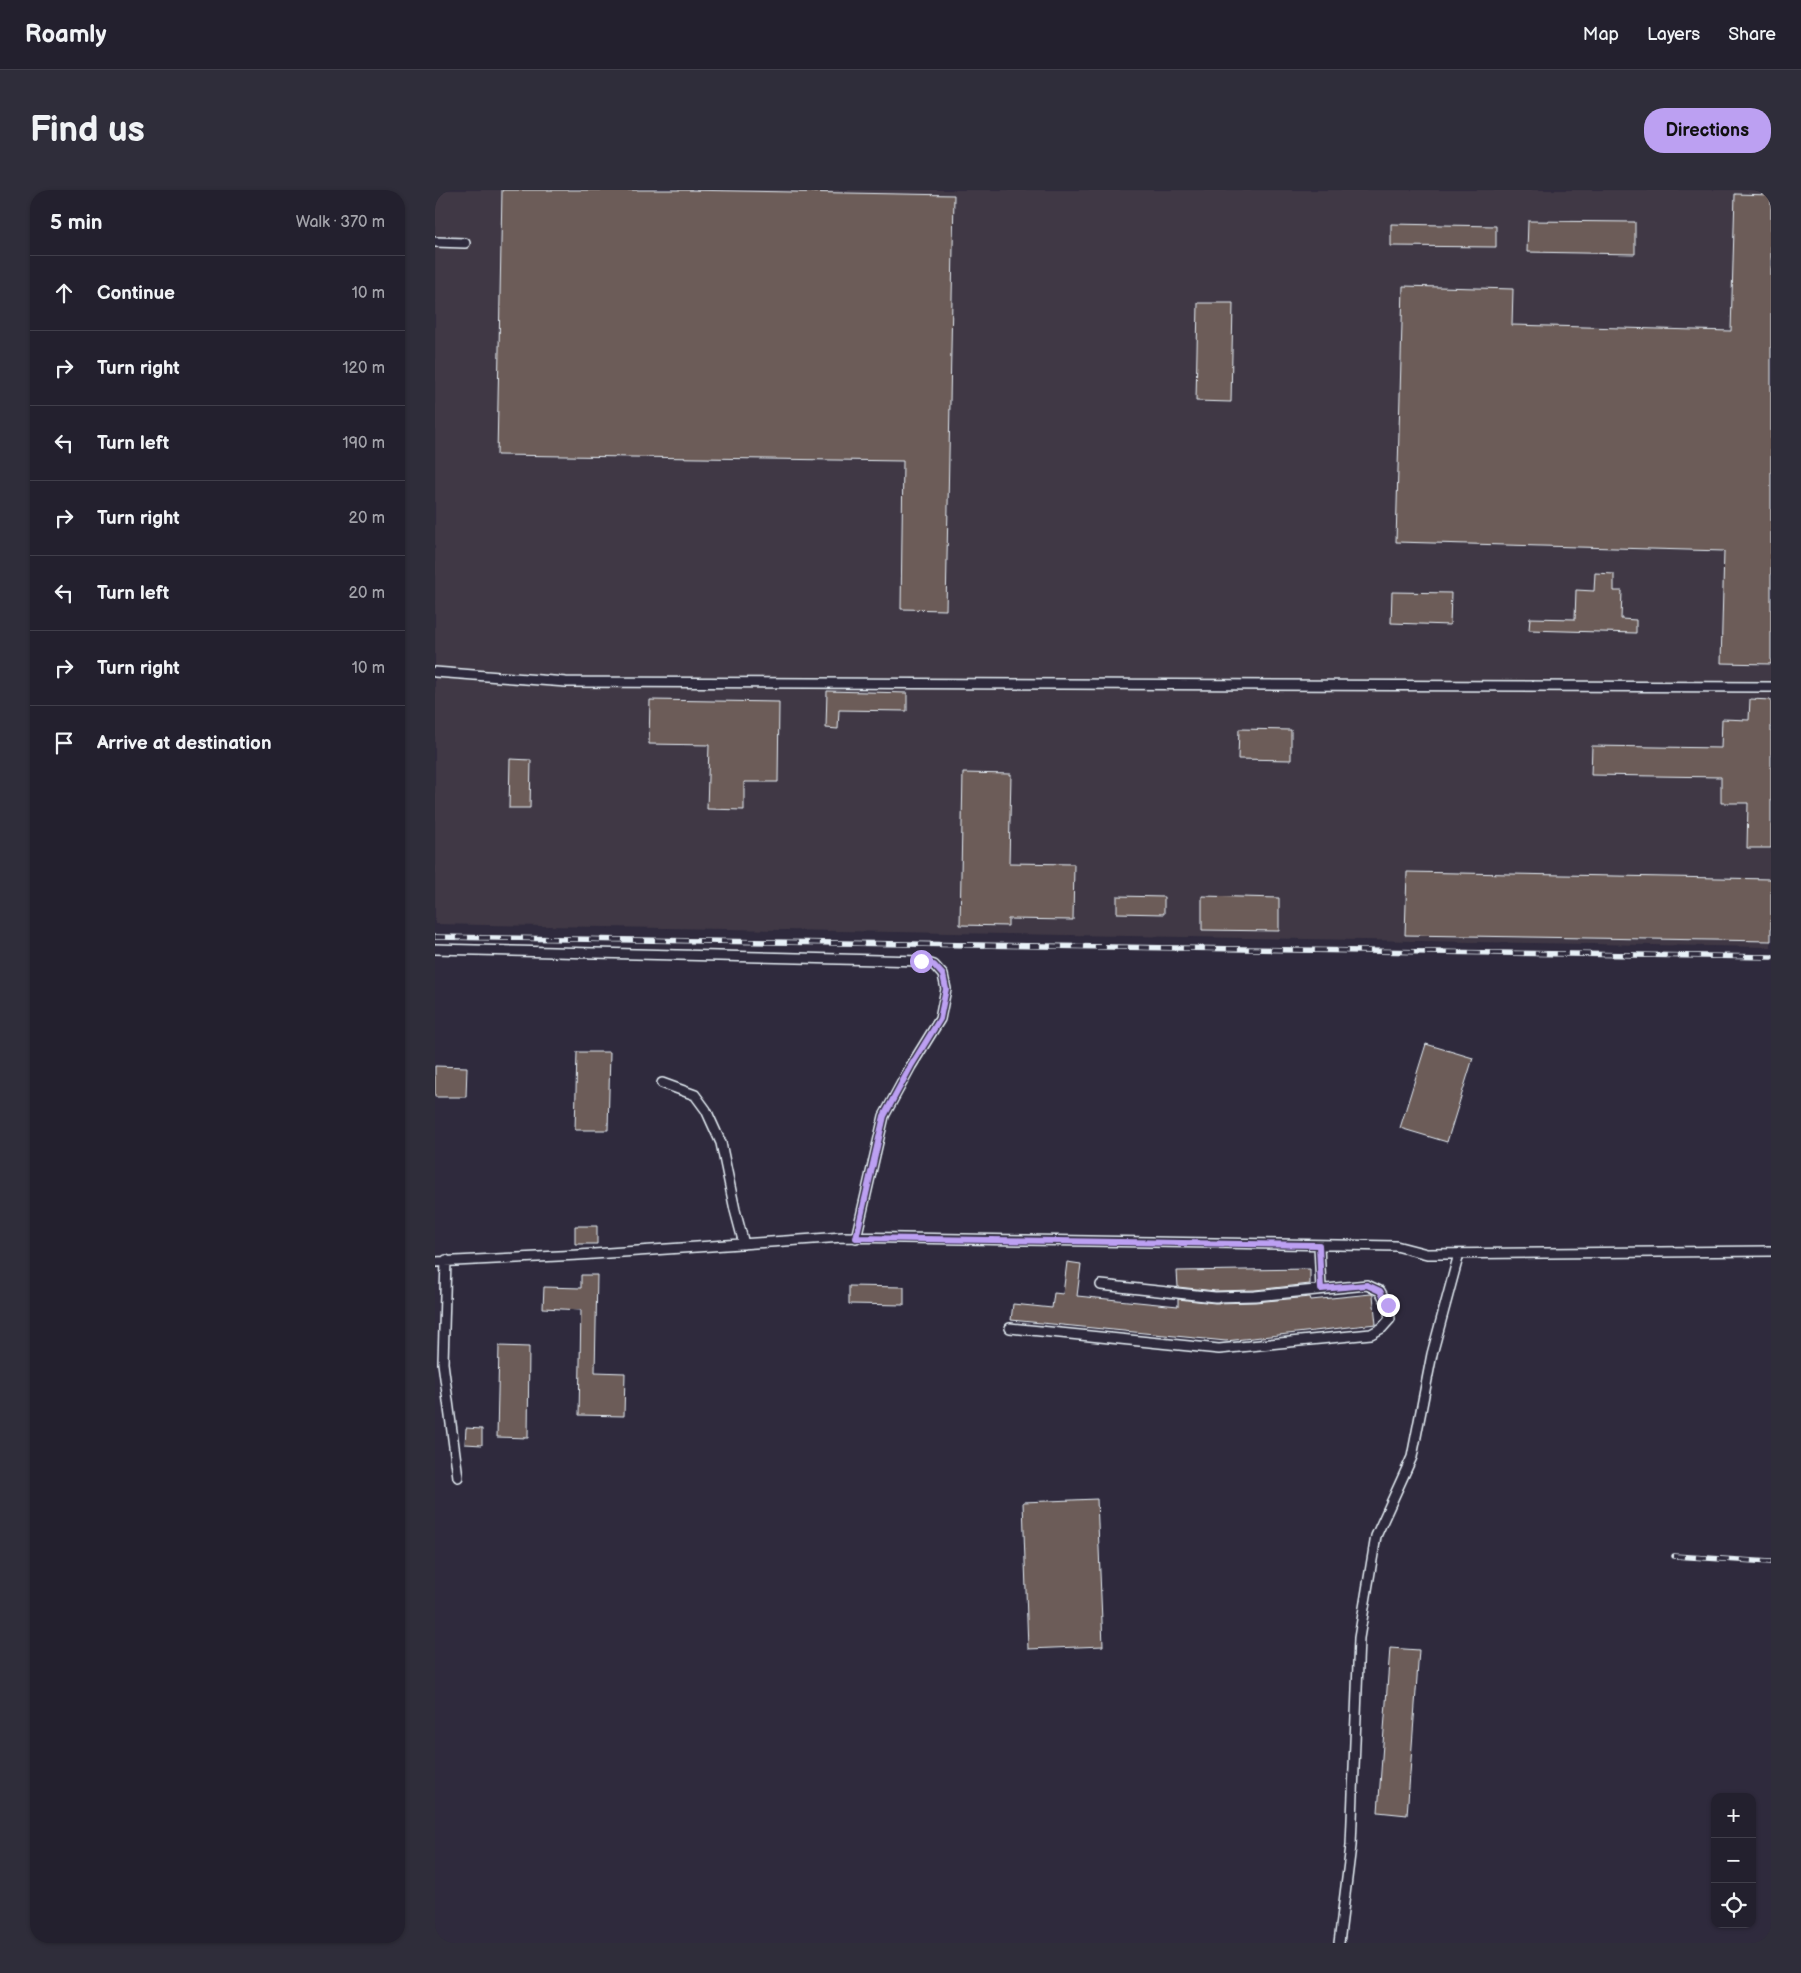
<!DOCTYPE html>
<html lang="en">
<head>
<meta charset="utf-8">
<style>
	:root { --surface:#23202e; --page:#2f2d3a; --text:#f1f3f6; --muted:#a3a3aa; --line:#403e4a; --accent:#bca0f2 }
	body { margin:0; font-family:"Balsamiq Sans",sans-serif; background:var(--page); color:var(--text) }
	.controls { position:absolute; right:15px; bottom:15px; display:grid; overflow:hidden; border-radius:10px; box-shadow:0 1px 4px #0004 }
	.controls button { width:45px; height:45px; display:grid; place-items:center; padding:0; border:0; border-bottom:1px solid var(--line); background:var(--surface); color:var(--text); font:25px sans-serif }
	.stop { position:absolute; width:15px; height:15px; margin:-11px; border:4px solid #bca0f2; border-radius:50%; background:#fff }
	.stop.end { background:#bca0f2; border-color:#fff; box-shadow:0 1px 5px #0008 }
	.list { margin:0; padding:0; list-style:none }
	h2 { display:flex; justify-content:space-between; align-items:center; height:65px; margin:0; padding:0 20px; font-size:21px }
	h2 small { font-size:16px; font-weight:400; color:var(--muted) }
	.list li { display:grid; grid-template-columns:32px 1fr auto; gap:15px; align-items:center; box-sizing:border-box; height:75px; padding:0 20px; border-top:1px solid var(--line) }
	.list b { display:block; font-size:19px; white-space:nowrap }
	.list em { font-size:16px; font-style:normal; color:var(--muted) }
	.icon { flex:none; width:28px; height:28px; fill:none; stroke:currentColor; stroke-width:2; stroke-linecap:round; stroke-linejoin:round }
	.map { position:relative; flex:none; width:1336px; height:1753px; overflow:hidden; border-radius:20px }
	header { display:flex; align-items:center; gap:30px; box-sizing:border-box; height:70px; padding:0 25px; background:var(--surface); border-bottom:1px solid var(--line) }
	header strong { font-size:24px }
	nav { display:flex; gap:28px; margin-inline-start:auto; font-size:18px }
	.intro { display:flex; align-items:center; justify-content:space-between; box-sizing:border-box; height:120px; padding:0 30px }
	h1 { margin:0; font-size:35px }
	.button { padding:12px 22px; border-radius:20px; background:var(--accent); color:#111; font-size:18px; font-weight:700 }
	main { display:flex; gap:30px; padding:0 30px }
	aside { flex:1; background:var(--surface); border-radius:20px; box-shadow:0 1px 4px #0004 }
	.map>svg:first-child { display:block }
	.built { fill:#413945 }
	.building { fill:#6c5c59; stroke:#e8f1f8 }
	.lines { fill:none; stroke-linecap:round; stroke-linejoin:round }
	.service-casing { stroke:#e8f1f8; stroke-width:12 }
	.service { stroke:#2f2a3d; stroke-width:9 }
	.rail-casing { stroke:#e8f1f8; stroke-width:5.5 }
	.rail { stroke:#2f2a3d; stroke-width:4; stroke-dasharray:11; stroke-linecap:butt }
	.route { stroke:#bca0f2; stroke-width:6 }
</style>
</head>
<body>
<header>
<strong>Roamly</strong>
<nav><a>Map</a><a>Layers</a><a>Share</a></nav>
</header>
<div class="intro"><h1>Find us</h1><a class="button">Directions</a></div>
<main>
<aside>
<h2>5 min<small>Walk · 370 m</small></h2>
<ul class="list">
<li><svg class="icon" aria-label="ahead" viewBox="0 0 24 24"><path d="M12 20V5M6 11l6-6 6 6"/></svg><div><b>Continue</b></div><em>10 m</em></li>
<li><svg class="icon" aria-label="right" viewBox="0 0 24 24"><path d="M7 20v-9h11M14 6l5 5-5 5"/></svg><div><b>Turn right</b></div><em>120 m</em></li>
<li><svg class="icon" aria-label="left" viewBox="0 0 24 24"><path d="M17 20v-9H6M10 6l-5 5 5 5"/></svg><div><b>Turn left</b></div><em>190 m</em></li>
<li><svg class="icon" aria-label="right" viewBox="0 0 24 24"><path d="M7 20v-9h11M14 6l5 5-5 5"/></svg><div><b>Turn right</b></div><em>20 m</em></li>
<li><svg class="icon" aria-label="left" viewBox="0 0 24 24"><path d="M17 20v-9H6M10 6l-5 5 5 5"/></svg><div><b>Turn left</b></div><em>20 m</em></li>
<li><svg class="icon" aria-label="right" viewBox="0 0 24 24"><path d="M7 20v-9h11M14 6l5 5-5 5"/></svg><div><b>Turn right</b></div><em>10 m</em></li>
<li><svg class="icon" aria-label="arrive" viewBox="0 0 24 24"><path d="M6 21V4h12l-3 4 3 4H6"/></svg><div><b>Arrive at destination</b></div></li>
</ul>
</aside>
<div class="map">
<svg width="1336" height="1753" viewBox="0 0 1336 1753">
	<rect width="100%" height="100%" fill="#2f2a3d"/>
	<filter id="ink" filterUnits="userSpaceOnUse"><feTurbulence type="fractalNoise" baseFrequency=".02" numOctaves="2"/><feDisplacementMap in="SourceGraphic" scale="10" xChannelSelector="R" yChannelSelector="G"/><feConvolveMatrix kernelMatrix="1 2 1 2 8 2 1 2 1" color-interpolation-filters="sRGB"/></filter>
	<g filter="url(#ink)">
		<path class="built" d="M0 0H1336V757L0 734Z"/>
		<path class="building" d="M67 0H250L519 5 511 420 466 419 468 271 62 265Z
			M1300 4 1336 5V474L1286 473 1289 361 961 352 968 96 1078 99 1077 135 1296 141Z
			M1093 31 1200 32V64L1092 62Z
			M956 34 1061 36V57L956 56Z
			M763 113H798L796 212 761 211Z
			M1160 383 1179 384V401H1187L1186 429 1201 430V443L1094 440 1095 428 1140 429 1141 400 1159 401Z
			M957 402 1016 403 1015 435 956 433Z
			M392 501 472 503V521L404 520 403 539 391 538Z
			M1315 509 1336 510V658H1312L1313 613H1286V587L1156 585 1157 556 1286 558 1287 529 1314 530Z
			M215 510 344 512 343 592H309V620L272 619 274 555 214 554Z
			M804 539 856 540V570L803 569Z
			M75 569 96 570 95 618H74Z
			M528 583 576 584 574 673 639 674 638 730 573 729V736L525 735Z
			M972 682 1336 689V751L970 745Z
			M682 706 729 707V724L682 723Z
			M767 706 844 708V741L767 740Z
			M991 854 1038 868 1012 952 965 938Z
			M142 862H175L173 940H140Z
			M0 876 32 877 31 907H0Z
			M140 1036H162V1054H140Z
			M632 1072 646 1074 642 1106 743 1116V1109L780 1113 820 1112 875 1107 876 1110 936 1104 938 1105 941 1134 791 1151 576 1130 578 1114 617 1118 619 1103 628 1104Z
			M875 1079V1094L820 1100 780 1101 743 1097 742 1081Z
			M146 1085H162L160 1182 190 1183 189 1226 144 1225 146 1120 108 1118 109 1097 146 1098Z
			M414 1096 469 1097V1115L414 1114Z
			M64 1156 94 1157 93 1248 62 1247Z
			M31 1238 47 1239V1255L30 1254Z
			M662 1309 668 1456 593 1459 588 1312Z
			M955 1458 984 1460 972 1625 943 1622Z"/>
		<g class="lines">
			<defs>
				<path id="service" d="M0 52 30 53
					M0 482 131 492 1336 497
					M0 759 486 771 499 775 508 785 511 799 505 829 476 876 449 926 421 1048
					M227 893 260 905 271 920 286 953 300 1020 309 1054
					M884 1055 886 1099
					M11 1070 8 1173 23 1287
					M0 1072 144 1065 408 1047 961 1056 992 1064 1336 1061
					M575 1138 784 1159 936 1144 947 1138 955 1129 953 1115 945 1101 932 1095 820 1106 780 1107 666 1095
					M904 1753 916 1656 924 1448 941 1346 977 1267 997 1164 1024 1064"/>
			</defs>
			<use href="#service" class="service-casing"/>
			<use href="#service" class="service"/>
			<defs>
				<path id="rail" d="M0 747 1336 767
					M1239 1366 1336 1372"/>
			</defs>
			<use href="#rail" class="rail-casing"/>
			<use href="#rail" class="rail"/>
		</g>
	</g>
	<g class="lines" filter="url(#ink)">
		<path class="route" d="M486 771 499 775 508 785 511 799 505 829 476 876 449 926 421 1048 884 1055 886 1099 932 1095 945 1101 953 1115"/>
	</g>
</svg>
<div class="controls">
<button>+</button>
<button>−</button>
<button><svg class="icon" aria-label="locate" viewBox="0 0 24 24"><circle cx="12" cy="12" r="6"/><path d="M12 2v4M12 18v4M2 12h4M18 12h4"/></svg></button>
</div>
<div class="stop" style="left:486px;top:771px"></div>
<div class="stop end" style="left:953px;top:1115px"></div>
</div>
</main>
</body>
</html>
